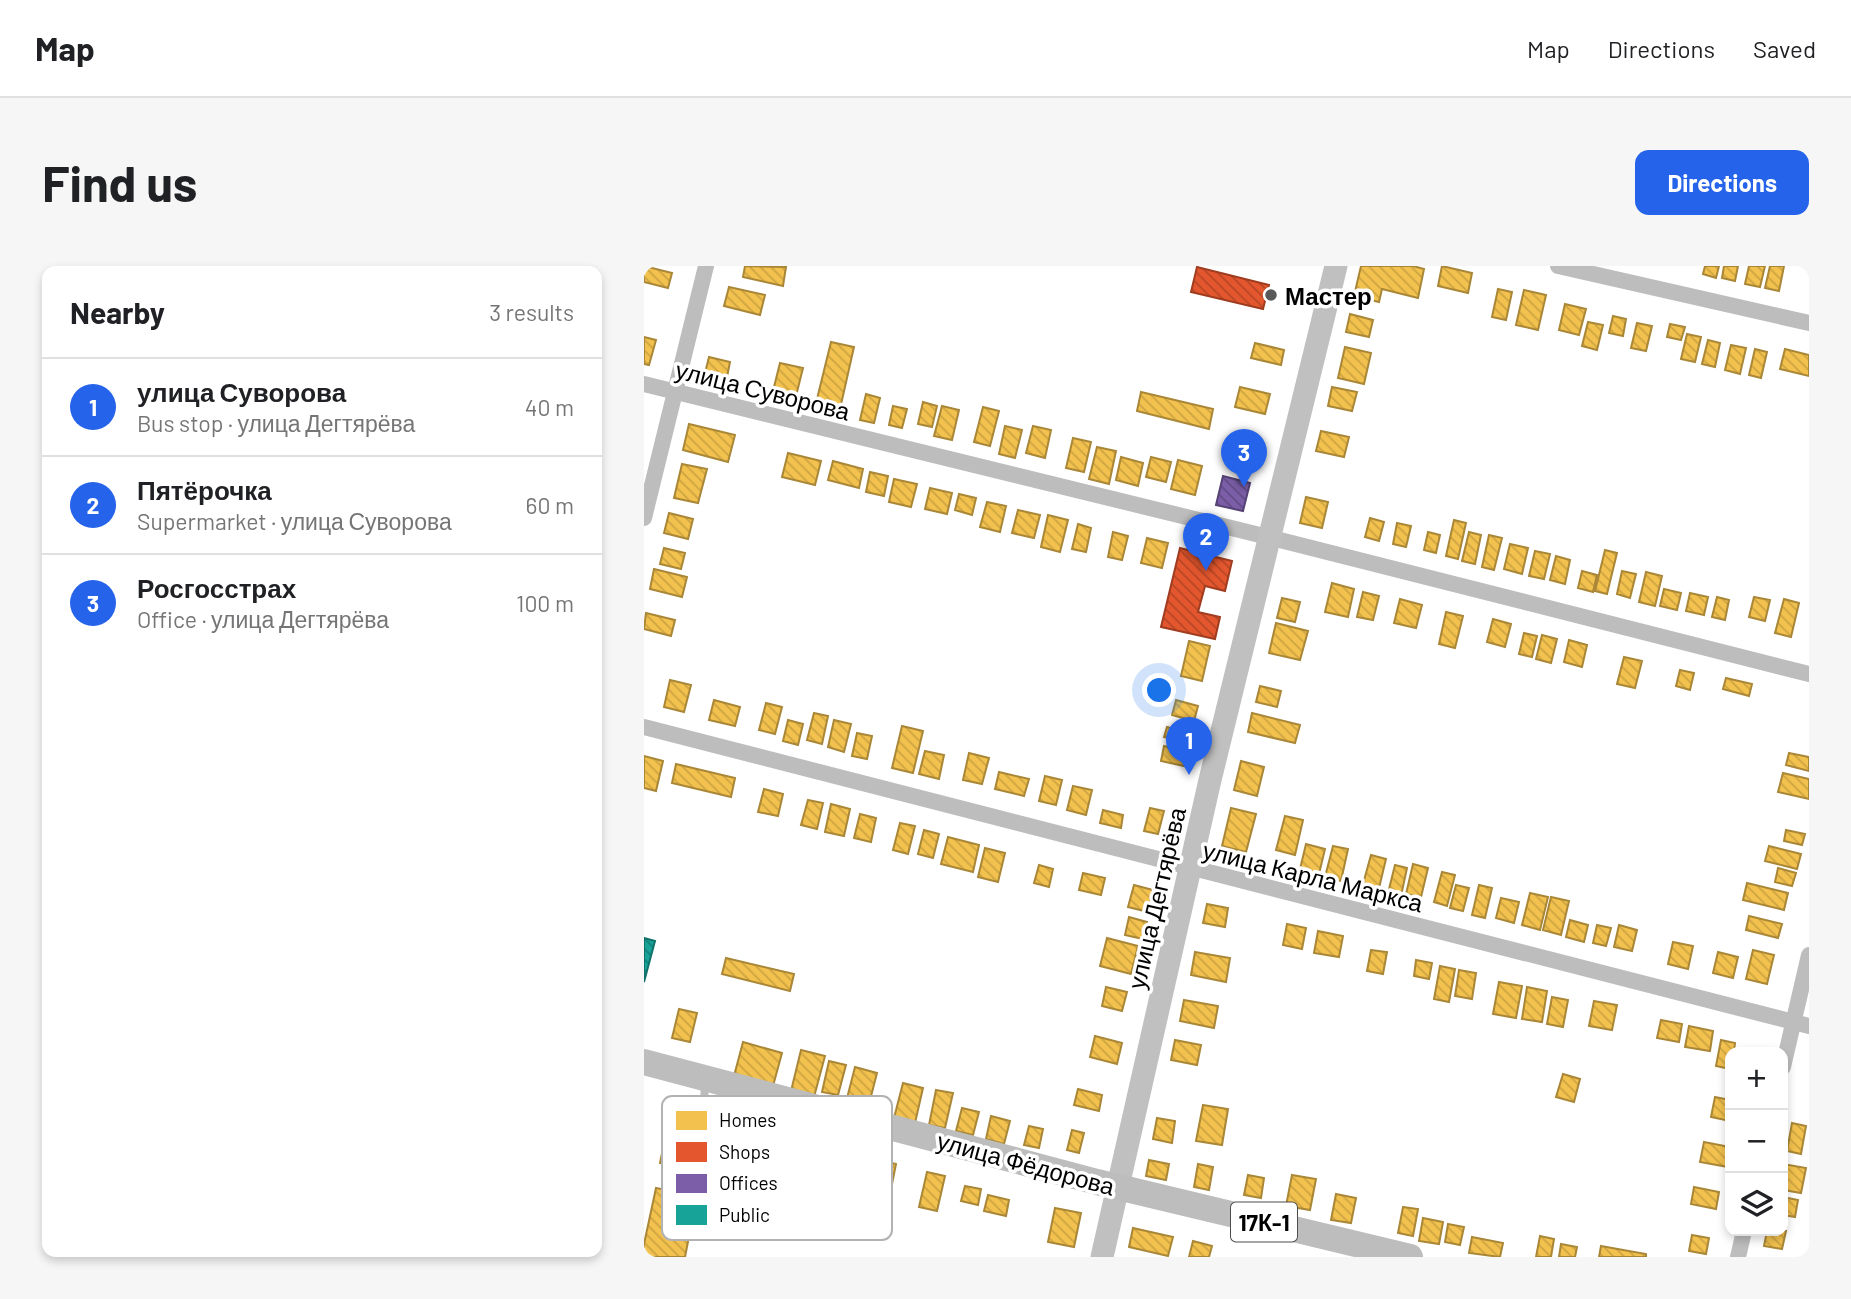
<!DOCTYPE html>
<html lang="en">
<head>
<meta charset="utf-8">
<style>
	:root { --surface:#fff; --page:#f6f6f6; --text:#202124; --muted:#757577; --line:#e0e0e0; --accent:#2563eb }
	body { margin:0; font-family:Barlow,sans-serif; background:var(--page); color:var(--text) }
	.controls { position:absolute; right:21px; bottom:21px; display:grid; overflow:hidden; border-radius:14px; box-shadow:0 4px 10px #0003 }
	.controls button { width:63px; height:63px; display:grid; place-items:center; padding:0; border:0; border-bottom:2px solid var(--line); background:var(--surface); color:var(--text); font:35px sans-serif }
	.you { position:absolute; left:516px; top:425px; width:24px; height:24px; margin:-18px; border:5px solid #fff; border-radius:50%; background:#1a73e8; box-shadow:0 0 0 10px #1a73e833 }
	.badge { display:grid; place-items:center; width:46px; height:46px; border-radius:50%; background:var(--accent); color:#fff; font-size:23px; font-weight:700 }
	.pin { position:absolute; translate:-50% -58px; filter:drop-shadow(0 2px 4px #0008) }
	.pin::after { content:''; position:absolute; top:37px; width:24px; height:21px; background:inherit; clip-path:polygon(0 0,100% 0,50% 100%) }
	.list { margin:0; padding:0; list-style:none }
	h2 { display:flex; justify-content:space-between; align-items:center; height:91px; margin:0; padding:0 28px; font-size:30px }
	h2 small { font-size:23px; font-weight:400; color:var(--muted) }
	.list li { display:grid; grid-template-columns:46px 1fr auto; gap:21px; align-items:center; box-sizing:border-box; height:98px; padding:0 28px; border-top:2px solid var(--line) }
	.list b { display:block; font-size:26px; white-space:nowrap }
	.list p { margin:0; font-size:23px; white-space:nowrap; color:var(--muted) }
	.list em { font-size:23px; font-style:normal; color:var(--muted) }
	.icon { flex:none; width:38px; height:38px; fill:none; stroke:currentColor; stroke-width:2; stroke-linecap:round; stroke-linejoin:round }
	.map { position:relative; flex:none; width:1165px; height:991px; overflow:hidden; border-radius:14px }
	header { display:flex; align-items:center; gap:42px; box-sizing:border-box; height:98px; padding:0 35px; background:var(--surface); border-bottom:2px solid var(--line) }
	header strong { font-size:33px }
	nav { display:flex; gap:38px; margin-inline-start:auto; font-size:24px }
	.intro { display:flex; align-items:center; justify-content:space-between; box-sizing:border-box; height:168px; padding:0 42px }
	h1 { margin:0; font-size:49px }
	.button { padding:18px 32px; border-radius:14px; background:var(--accent); color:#fff; font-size:24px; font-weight:700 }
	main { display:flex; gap:42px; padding:0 42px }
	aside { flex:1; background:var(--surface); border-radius:14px; box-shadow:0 4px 10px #0003 }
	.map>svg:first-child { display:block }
	.homes { fill:url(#homes-back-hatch); stroke:#a98737; stroke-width:2 }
	.shops { fill:url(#shops-back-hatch); stroke:#a03d20; stroke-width:2 }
	.offices { fill:url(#offices-back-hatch); stroke:#564275; stroke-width:2 }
	.public { fill:url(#public-back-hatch); stroke:#10726a; stroke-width:2 }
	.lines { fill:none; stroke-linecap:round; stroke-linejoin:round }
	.service { stroke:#bdbdbd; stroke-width:8 }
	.minor { stroke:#bdbdbd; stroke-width:16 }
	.secondary { stroke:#c0c0c0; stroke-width:23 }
	.primary { stroke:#bdbdbd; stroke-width:26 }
	.poi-dot { fill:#595959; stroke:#fff; stroke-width:2.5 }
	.labels { text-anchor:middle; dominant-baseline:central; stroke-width:7; stroke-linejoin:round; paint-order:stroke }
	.shield { fill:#fff; stroke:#4c4c4c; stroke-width:2 }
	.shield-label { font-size:23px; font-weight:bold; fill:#000 }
	.poi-label { font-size:24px; font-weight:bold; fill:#000; stroke:#fff; text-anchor:start }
	.street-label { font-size:24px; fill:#000; stroke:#fff }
	.key { fill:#fff; stroke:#b2b2b2; stroke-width:2 }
	.key-label { font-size:19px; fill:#000 }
</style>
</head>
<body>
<header>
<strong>Map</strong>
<nav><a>Map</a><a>Directions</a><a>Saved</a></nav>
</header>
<div class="intro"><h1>Find us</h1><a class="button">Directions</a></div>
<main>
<aside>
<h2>Nearby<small>3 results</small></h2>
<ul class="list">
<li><span class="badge">1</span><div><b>улица Суворова</b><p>Bus stop · улица Дегтярёва</p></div><em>40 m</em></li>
<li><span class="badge">2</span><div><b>Пятёрочка</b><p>Supermarket · улица Суворова</p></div><em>60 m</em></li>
<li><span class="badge">3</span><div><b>Росгосстрах</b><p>Office · улица Дегтярёва</p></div><em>100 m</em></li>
</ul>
</aside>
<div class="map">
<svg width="1165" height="991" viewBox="0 0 1165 991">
	<defs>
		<pattern id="homes-back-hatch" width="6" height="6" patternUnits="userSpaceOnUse" patternTransform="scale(1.75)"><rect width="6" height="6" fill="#f2c14e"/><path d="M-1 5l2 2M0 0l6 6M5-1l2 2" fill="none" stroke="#cea442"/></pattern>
		<pattern id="shops-back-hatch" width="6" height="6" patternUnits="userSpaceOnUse" patternTransform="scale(1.75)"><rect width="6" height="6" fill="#e4572e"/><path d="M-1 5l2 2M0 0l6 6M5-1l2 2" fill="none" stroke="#b64625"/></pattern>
		<pattern id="offices-back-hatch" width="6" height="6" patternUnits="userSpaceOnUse" patternTransform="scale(1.75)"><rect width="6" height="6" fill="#7b5ea7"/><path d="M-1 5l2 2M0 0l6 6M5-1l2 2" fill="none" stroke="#624b86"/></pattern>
		<pattern id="public-back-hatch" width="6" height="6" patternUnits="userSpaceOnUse" patternTransform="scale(1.75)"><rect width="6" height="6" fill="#17a398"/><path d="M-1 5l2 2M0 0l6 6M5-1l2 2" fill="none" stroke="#12827a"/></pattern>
	</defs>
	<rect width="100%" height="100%" fill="#fff"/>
	<path class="homes" d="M0 0 28 7 24 22 0 16Z
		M101 0 142 1 139 20 99 11Z
		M717 0H769L780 3 774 32 738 23 735 36 710 30Z
		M798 0 828 7 824 27 794 20Z
		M1061 0H1075L1072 12 1059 8Z
		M1080 0H1094L1091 15 1078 12Z
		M1105 0H1121L1116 21 1101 18Z
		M1126 0H1140L1135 25 1121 22Z
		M85 21 121 29 116 49 80 40Z
		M854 23 868 26 862 54 848 51Z
		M880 24 902 29 894 64 872 59Z
		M921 38 942 43 935 69 915 64Z
		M706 48 729 54 725 71 702 66Z
		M969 50 982 53 979 70 965 67Z
		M944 56 959 59 953 84 938 80Z
		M993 57 1008 60 1002 85 987 82Z
		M1026 58 1041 61 1037 74 1023 71Z
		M1043 68 1057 71 1051 96 1037 93Z
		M0 71 12 74 5 99 0 98Z
		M1064 74 1076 77 1071 101 1058 98Z
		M187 76 210 81 196 143 172 137Z
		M611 77 640 84 637 99 607 92Z
		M1087 79 1102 82 1096 108 1081 104Z
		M701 81 727 87 720 118 694 112Z
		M1111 83 1123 86 1117 112 1105 109Z
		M1141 83 1165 89V110L1136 103Z
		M65 91 86 96 82 116 60 111Z
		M136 97 159 102 150 138 127 133Z
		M596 121 626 128 621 148 591 141Z
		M688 121 713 126 708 145 684 140Z
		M497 126 569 143 565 163 493 145Z
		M222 128 236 132 230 157 216 154Z
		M279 136 293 140 288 161 274 158Z
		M249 140 263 143 258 162 245 159Z
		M298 140 315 144 308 174 290 170Z
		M339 141 355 145 346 180 330 176Z
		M45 158 91 169 84 196 39 184Z
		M361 160 378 164 371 192 355 188Z
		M389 160 407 164 401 192 382 187Z
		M677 165 705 171 700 191 672 185Z
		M586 171 618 177 614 198 582 192Z
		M429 172 447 176 440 206 422 202Z
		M453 181 472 185 465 218 445 213Z
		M144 187 177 195 171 219 138 211Z
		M477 191 499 197 494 220 472 214Z
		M507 191 527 196 522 216 502 211Z
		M534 194 558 200 551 229 527 223Z
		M189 195 219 203 215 222 184 214Z
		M38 198 63 203 54 237 30 232Z
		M226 206 244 210 240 230 222 226Z
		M250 213 273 218 267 241 245 236Z
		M286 222 308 227 303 248 281 243Z
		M315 228 332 232 328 249 311 244Z
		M662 231 684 236 678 262 656 257Z
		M343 236 362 240 356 266 336 261Z
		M374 244 396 249 390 272 368 267Z
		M25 247 49 253 44 273 20 267Z
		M404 249 424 254 416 286 397 281Z
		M726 252 740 256 735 275 721 271Z
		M810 254 822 257 814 293 802 290Z
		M753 257 767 260 762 281 749 278Z
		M434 258 447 262 442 286 428 283Z
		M469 266 484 270 478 294 464 291Z
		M784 266 796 269 792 287 780 284Z
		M825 266 837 269 831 298 818 295Z
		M845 269 858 272 850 304 838 301Z
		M503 272 524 277 518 302 497 297Z
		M866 278 884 282 878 308 860 303Z
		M20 282 41 287 37 303 16 298Z
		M961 284 973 287 963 328 951 325Z
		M891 285 906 288 900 313 885 310Z
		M912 290 926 294 921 318 906 314Z
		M10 303 43 311 38 331 6 323Z
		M938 305 953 309 949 326 934 322Z
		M978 305 992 308 986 332 973 328Z
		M1002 306 1018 310 1011 340 995 336Z
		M688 317 710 323 704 351 681 346Z
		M1020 323 1037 327 1033 344 1016 340Z
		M719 326 735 330 729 354 713 351Z
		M1046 327 1064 331 1060 349 1042 345Z
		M1073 331 1085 334 1081 354 1068 351Z
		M1110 331 1126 334 1121 355 1105 351Z
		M638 332 656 336 651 356 633 352Z
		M756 333 778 339 772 362 750 357Z
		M1140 333 1155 337 1147 371 1131 367Z
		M802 346 819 350 811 382 795 378Z
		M2 347 31 354 27 370 0 363Z
		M849 353 867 358 861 381 843 376Z
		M632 357 664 365 656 394 625 387Z
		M880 367 893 370 888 391 875 388Z
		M898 369 913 373 907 397 892 393Z
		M925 374 943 379 938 401 920 396Z
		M545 375 566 380 558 415 537 410Z
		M980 391 998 395 991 422 973 418Z
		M1036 404 1050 407 1046 424 1032 420Z
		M1082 412 1108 418 1105 430 1079 423Z
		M26 414 47 419 40 446 20 441Z
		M616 420 637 425 633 441 612 436Z
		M70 434 96 441 91 460 65 454Z
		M532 434 554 440 550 455 528 449Z
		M122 437 138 441 131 468 115 464Z
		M170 447 184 450 178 478 163 474Z
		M608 447 656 459 651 477 604 466Z
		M144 454 159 458 154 479 139 475Z
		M190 454 207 458 200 486 184 481Z
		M258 460 279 465 269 507 248 502Z
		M523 461 544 466 542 476 520 471Z
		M213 467 228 470 223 493 208 490Z
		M520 480 544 485 540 500 517 495Z
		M281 485 300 489 295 513 275 508Z
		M325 487 345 492 338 518 319 514Z
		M1145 487 1165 491V505L1142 499Z
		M0 490 19 495 12 525 0 522Z
		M597 495 620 501 613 530 590 524Z
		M32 498 91 512 87 531 28 517Z
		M355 506 385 513 380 530 351 523Z
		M1139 507 1165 513V533L1134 526Z
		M401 510 418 514 412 539 395 535Z
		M429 520 448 524 442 549 423 544Z
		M120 523 139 528 134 550 114 546Z
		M164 534 179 537 173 563 157 559Z
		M187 538 206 543 200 570 181 566Z
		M506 542 520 545 514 568 500 565Z
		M587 542 612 548 602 586 578 580Z
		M459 544 479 549 477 562 456 557Z
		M216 548 232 552 227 576 210 572Z
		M641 550 659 554 651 589 632 584Z
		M256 557 271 560 264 588 249 584Z
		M280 564 295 568 289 592 274 588Z
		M1142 564 1161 568 1158 579 1140 575Z
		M304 571 335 579 329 606 297 598Z
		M662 578 681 583 675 608 656 603Z
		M689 580 704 583 697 615 681 611Z
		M1125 580 1157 588 1153 603 1121 595Z
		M341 582 361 587 354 616 334 611Z
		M727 589 742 593 735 622 719 618Z
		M769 598 784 602 777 631 762 628Z
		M395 599 409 603 405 621 390 617Z
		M751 599 763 602 757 630 744 627Z
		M1134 602 1152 607 1148 620 1131 616Z
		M798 606 811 609 803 640 790 636Z
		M439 607 461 612 457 629 435 624Z
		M1103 617 1144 627 1140 644 1099 634Z
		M490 619 509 624 504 646 484 641Z
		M812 619 825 622 819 645 806 642Z
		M835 619 848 622 841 652 828 649Z
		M886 627 904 631 896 664 878 659Z
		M907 631 925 635 917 669 899 664Z
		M857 632 875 636 870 657 852 652Z
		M563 638 584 642 581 661 559 657Z
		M1105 650 1138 658 1134 672 1102 664Z
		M485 651 503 656 499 673 481 669Z
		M926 654 944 659 940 676 922 671Z
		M643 658 662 662 658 683 639 679Z
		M953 659 967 662 962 680 949 677Z
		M975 659 993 664 988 685 970 681Z
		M674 665 699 670 695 691 670 687Z
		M463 672 494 680 487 708 456 700Z
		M1029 676 1049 680 1044 703 1024 698Z
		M727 684 743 686 739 708 723 705Z
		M1109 684 1130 689 1123 718 1102 713Z
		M551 686 586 692 582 716 547 709Z
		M1074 686 1094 691 1089 712 1069 707Z
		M82 692 150 708 146 725 78 708Z
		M772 694 788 697 785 713 770 710Z
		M796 700 811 703 805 736 790 733Z
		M815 704 832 707 828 733 811 730Z
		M855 716 878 720 872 752 849 748Z
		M462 721 483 726 478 745 458 740Z
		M883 721 903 725 898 756 878 753Z
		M908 731 924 734 919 761 903 758Z
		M540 734 574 740 570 762 536 755Z
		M950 735 973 739 968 764 945 760Z
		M35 743 53 747 46 776 28 772Z
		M1017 754 1038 758 1035 776 1013 772Z
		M1045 760 1069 765 1066 785 1041 781Z
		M451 770 478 777 473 798 446 791Z
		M531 774 557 779 553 799 527 794Z
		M1077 774 1091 777 1090 786H1086V803L1072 800Z
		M99 776 138 787 129 820 90 810Z
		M157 784 181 790 170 831 147 825Z
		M185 795 202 799 194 829 178 826Z
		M211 801 233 807 223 846 201 840Z
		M919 808 936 813 930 836 912 831Z
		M259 817 279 822 271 857 250 852Z
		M434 823 458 829 455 845 430 839Z
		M292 824 309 827 301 862 285 859Z
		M1071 831 1086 834V855L1067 851Z
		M559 839 584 843 578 879 552 875Z
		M318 842 335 846 329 869 312 865Z
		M347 850 366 855 360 878 342 873Z
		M513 852 531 855 528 877 509 873Z
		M1148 857 1162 860 1157 888 1143 885Z
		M385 860 399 863 395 882 380 879Z
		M428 864 440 867 435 887 423 884Z
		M21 873 34 876 29 900 16 897Z
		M1060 876 1086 881 1084 901 1056 896Z
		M221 891 252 898 245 933 213 925Z
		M505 894 525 898 522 914 502 910Z
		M554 898 569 901 565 924 550 921Z
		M1139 898 1162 902 1157 927 1139 924Z
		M283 906 301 910 293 945 275 941Z
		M604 909 620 912 617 932 600 929Z
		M648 909 672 913 666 944 642 940Z
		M321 920 337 923 334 939 317 935Z
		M1050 921 1075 926 1072 943 1047 938Z
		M12 922 53 930 41 991H0V978Z
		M692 928 712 932 707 957 687 954Z
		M344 929 365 934 362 950 340 945Z
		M1139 931 1154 934 1151 951 1139 949Z
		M759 941 774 943 769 970 754 967Z
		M411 942 437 947 430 981 404 976Z
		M779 952 799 956 795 978 775 975Z
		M804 958 820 961 816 979 801 976Z
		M489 962 529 971 524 990 485 981Z
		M1123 965H1142L1138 983 1120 980Z
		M1048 969 1065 972 1062 988 1045 985Z
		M896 970 910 973 907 991H892Z
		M828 971 859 977 856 991 825 987Z
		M549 975 568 980 565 991H545Z
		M917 978 933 981 931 991H915Z
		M957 980 1002 988V991H955Z"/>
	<path class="shops" d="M553 1 625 19 619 43 547 26Z
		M536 282 588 295 581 325 561 320 554 346 576 351 571 373 517 361Z"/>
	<path class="offices" d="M579 210 606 217 599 245 572 239Z"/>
	<path class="public" d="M0 672 11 675 0 716Z"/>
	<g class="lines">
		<path class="service" d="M57 915 61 815"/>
		<path class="minor" d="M914 0 1165 57
			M0 118 624 271 1165 408
			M0 252 62 0
			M0 461 1165 760
			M1139 801 1165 689
			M1094 991 1100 965"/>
		<path class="secondary" d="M458 991 566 514 692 0"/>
		<path class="primary" d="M0 796 453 916 766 991"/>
	</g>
	<circle class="poi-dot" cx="627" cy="29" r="7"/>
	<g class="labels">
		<rect class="shield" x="587" y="936.5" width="66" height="39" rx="5"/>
		<g class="shield-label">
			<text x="620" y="956">17К-1</text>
		</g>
		<g class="poi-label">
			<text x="641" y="29">Мастер</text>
		</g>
		<g class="street-label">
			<text transform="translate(119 124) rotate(14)">улица Суворова</text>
			<text transform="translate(669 610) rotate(14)">улица Карла Маркса</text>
			<text transform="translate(512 632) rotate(-77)">улица Дегтярёва</text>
			<text transform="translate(382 897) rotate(15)">улица Фёдорова</text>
		</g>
	</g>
	<rect x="18" y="830" width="230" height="144" rx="10" class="key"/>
	<rect x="32" y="845" width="31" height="19" fill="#f2c14e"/>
	<rect x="32" y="876" width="31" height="20" fill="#e4572e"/>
	<rect x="32" y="908" width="31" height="19" fill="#7b5ea7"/>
	<rect x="32" y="939" width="31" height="20" fill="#17a398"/>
	<g class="key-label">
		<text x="75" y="861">Homes</text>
		<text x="75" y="893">Shops</text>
		<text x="75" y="924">Offices</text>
		<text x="75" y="956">Public</text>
	</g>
</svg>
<div class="controls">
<button>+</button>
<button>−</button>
<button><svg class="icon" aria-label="layers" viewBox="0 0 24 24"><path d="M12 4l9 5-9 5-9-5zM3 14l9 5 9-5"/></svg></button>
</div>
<div class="you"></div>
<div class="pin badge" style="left:545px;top:509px">1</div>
<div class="pin badge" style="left:562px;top:305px">2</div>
<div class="pin badge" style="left:600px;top:221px">3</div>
</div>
</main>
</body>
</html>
